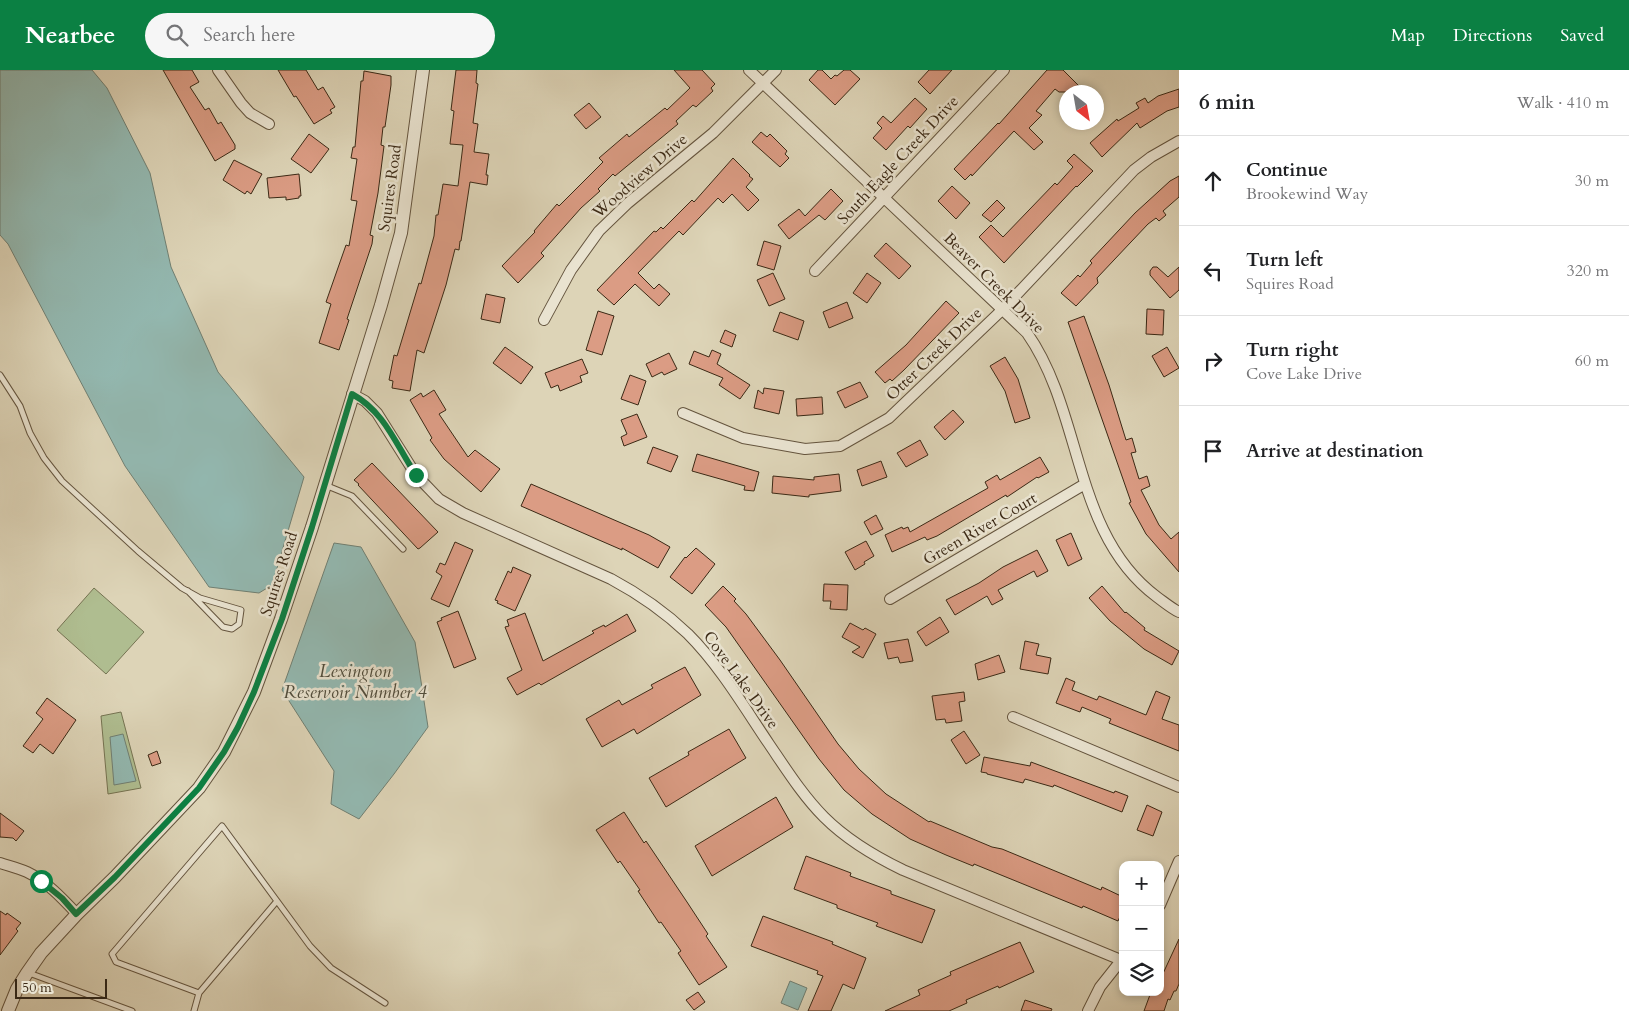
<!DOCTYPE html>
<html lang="en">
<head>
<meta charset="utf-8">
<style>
	:root { --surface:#fff; --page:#f6f6f6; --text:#202124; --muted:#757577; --line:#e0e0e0; --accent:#0b8043 }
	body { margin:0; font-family:Cardo,serif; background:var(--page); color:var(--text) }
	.controls { position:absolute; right:15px; bottom:15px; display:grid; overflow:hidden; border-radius:10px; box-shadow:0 2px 8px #0003 }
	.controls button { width:45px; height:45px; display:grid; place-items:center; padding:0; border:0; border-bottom:1px solid var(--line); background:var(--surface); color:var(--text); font:25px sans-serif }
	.compass { position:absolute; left:1059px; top:15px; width:45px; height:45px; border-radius:50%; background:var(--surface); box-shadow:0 2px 8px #0003; rotate:149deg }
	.scale { position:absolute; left:15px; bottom:12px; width:92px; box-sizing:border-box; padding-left:5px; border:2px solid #3b2915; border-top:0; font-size:14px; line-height:18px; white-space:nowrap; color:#3b2915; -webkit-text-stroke:4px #e9e3d0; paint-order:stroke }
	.stop { position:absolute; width:15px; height:15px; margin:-11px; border:4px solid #0b8043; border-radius:50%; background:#fff }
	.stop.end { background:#0b8043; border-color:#fff; box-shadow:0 1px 5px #0008 }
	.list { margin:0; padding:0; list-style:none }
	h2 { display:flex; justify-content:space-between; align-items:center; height:65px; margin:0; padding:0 20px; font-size:21px }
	h2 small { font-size:16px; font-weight:400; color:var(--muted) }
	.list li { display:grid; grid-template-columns:32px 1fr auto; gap:15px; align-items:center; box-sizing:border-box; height:90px; padding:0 20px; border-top:1px solid var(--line) }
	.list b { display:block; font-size:19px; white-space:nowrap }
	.list p { margin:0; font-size:16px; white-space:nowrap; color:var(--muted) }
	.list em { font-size:16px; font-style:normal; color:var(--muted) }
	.icon { flex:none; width:28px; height:28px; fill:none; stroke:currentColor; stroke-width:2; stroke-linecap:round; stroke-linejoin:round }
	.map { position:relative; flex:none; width:1179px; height:941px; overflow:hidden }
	header { display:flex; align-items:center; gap:30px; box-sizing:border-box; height:70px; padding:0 25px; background:var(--accent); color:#fff }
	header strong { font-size:24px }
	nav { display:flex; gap:28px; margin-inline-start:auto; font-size:18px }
	.search { width:350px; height:45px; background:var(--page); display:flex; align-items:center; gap:12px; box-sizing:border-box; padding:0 18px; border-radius:28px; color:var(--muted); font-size:19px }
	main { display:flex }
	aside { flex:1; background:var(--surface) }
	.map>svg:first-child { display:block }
	.green { fill:#afbd90; stroke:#757352 }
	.water { fill:#93b8b0; stroke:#707f72 }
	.building { fill:#db9c84; stroke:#3b2915 }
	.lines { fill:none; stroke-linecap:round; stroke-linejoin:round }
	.service-casing { stroke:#64543e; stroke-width:7 }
	.minor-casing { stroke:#64543e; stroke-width:12 }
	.tertiary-casing { stroke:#64543e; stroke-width:14 }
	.service { stroke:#e9e3d0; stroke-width:5 }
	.minor { stroke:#e9e3d0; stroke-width:10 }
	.tertiary { stroke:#e9e3d0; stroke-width:12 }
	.route { stroke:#0b8043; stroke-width:6 }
	.labels { text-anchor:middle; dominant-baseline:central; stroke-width:5; stroke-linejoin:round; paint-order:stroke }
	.street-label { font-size:16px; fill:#3b2915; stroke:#e9e3d0 }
	.water-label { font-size:18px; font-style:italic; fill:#514d3c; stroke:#e9e3d0 }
</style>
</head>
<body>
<header>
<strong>Nearbee</strong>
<div class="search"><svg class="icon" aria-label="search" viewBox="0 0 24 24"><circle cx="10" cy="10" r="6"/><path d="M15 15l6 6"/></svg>Search here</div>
<nav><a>Map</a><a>Directions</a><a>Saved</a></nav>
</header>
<main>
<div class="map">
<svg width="1179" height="941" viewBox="0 0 1179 941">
	<rect width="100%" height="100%" fill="#ddd4b7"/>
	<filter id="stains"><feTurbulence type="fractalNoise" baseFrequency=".004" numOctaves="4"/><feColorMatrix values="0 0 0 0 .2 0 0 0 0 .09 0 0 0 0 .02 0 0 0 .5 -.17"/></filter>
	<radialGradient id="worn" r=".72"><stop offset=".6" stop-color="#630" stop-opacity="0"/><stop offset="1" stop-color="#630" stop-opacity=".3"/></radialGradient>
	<path class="green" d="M94 518 144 562 106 604 57 560Z
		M121 642 141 718 108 724 101 646Z"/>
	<path class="water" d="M0 0H92L107 18 150 103 171 197 218 302 304 407 272 515 259 523 209 517 125 396 8 174 0 165Z
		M334 473 361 477 415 572 428 657 394 704 359 749 331 734 334 701 282 620Z
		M123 664 136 711 114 715 110 667Z
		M790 911 807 918 798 940 781 933Z"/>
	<path class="building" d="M163 0H192L199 12 190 17 205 40 209 38 218 54 221 52 235 75V79L215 91Z
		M278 0H306L318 20 323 17 335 37 330 40 332 43 314 54 296 26 294 27Z
		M456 0H477L476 13 478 14 473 53 478 54 474 82 489 84 486 105H488L487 115 470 112 461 171H460L459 180 455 179 446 215 424 283 417 280 410 321 392 318 393 311 389 310 394 285 397 286 419 213 421 214 434 166 436 145H438L443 114 458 116 463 75 450 74 454 41 451 40Z
		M674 0H702L715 14 711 18 713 21 696 37 693 35 676 51 678 54 615 106 613 104 598 119 600 121 581 138 541 183 544 186 518 213 502 196 535 162 534 161 557 134 559 136 603 92 599 88 627 64 629 67 665 38 667 40 690 18Z
		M818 0H822L831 9 835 5 837 6 844 0H850L860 9 835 35 809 10Z
		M929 0H952L930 24 918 12Z
		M1047 0H1063L1085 22H1059L1055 19 1036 41 1042 45 1029 58 1043 72 1034 80 1014 61 972 106 971 104 965 110 954 99 998 53 999 54Z
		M364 1 391 6V15L385 57H383L381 75 384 76 378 123 370 165 373 166 372 174 347 249 349 250 339 280 319 273 331 234 326 232 346 175 349 176 357 131 351 130 357 89 351 88 353 77H355L361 11H363Z
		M1179 19V37L1167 41 1140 58 1137 53 1102 87 1090 73 1117 49 1118 51 1139 38 1136 33 1145 28 1148 33 1158 26Z
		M915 28 927 39 910 58 908 56 886 80 873 68 882 58 877 53 883 46 891 53Z
		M589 33 601 47 586 59 574 45Z
		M761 62 767 67 770 64 787 81 785 84 789 88 780 97 752 72Z
		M309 64 329 79 311 103 291 89Z
		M1074 84 1093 101 1077 117 1076 116 1004 193 979 167 991 155 1003 167 1055 113 1057 115 1073 97 1067 91Z
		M733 88 750 105 749 106 753 109 746 117 759 130 748 141 732 124 723 133 718 128 683 165 679 161 638 203 654 219 659 214 670 224 659 236 635 214 614 235 597 220 654 161 656 162 661 157 663 159 692 130 694 132Z
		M234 90 262 104 251 124 247 121 245 124 223 110Z
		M299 104 301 126H299V128L286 130V127L269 128 267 108Z
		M1179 106V127L1163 141 1166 145 1159 151 1156 148 1148 154 1097 208 1098 213 1076 236 1061 223 1078 205 1080 207 1092 193 1090 191 1135 143 1170 111Z
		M952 116 970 133 956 149 938 131Z
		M831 119 843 131 825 150 819 145 789 169 778 155 799 139 805 146Z
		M997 130 1005 138 991 152 982 145Z
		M764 171 781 176 774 200 757 195Z
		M886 173 911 196 899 209 874 186Z
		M1153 197H1157L1168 207 1179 197V220L1170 228 1150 205V201Z
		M773 203 785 229 769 236 757 210Z
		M867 203 881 213 867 233 853 223Z
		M486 224 505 228 500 253 481 249Z
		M946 231 959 243 904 300 892 311 890 309 885 313 875 302 906 275Z
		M847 232 853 248 829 258 823 242Z
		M1147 239 1164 240 1163 265 1146 264Z
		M598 241 614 246 602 285 586 280Z
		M780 242 804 251 798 270 773 261Z
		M1084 246 1109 315 1126 370 1132 368 1136 382 1131 383 1139 409 1147 406 1150 416 1141 420 1159 455 1171 469 1179 462V502L1146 464 1129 433 1131 432 1068 252Z
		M725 260 736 265 732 277 720 272Z
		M505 277 533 297 521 314 493 293Z
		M1167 277 1179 298 1164 307 1152 286Z
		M712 280 721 284 717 294 750 315 740 329 719 315 723 308 689 294 694 281 709 287Z
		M669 283 677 299 664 305 662 302 652 307 646 294Z
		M1005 287 1018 309 1030 348 1015 353 1005 321 990 296Z
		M582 289 588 303 580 306 582 312 560 321 558 315 551 318 545 303Z
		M630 305 646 311 638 335 621 329Z
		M860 312 868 327 845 338 837 322Z
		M764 318 784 321 779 344 754 338 758 320 763 324Z
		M434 320 446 340 439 344 468 387 475 380 500 399 481 422 444 389 430 370 432 368 410 330 421 323 423 327Z
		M822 327 823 344 797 346 796 329Z
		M953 340 964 352 945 370 934 357Z
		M637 344 647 367 624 376 621 367 627 364 621 350Z
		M920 370 928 385 906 397 897 383Z
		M653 377 678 386 671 402 647 393Z
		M697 384 759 402 754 421 744 420 745 416 692 401Z
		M1040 387 1049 402 1038 408 1037 407 1007 427 1006 425 937 466 927 470 925 467 892 482 885 465 902 457 903 459 908 457 910 462 988 418 985 412 997 405 1000 410Z
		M881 391 887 407 862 416 857 400Z
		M372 393 438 462 420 478 418 479 358 415 359 414 354 410Z
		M839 404 841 421 809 425V427L772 423 773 406 814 410V407Z
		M531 414 649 465 670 477 658 498 622 478V480L521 436Z
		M876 445 883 459 871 465 864 452Z
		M1071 463 1082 489 1068 496 1056 470Z
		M866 471 874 486 864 492 865 494 855 500 845 482Z
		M455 472 473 480 449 537 431 529 442 506 436 502 440 493 445 495Z
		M696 478 715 494 692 524 670 507 685 487 686 488Z
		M1037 480 1048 501 1037 507 1034 501 998 520 1003 529 992 535 987 526 955 545 946 530 979 513 1003 497Z
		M513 497 531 505 515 541 497 533 498 531 495 530 508 501 511 503Z
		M824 514 848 515 847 540 830 539 831 531H823Z
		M723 516 736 529 734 531 746 544 780 590 838 674 859 699 886 724 929 752 930 751 992 777 1002 779 1101 820 1102 817 1123 827V840L1118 851 1083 836 1082 838 974 794 973 796 946 785 910 769 872 744 844 720 819 689 726 557 705 535Z
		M1102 516 1125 543 1126 542 1145 558 1144 560 1179 581 1172 595 1144 579 1110 551 1089 528Z
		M458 541 476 589 454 598 437 552 442 550 441 548Z
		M525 543 543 591 594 563 592 561 604 555 605 557 627 544 636 561 541 615 539 613 517 625 507 608 522 600 505 557 509 556 507 550Z
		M940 547 949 562 926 576 917 562Z
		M850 553 863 560 865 558 876 564 863 588 852 582 860 577 842 567Z
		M908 569 913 591 900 593 898 587 888 589 884 573Z
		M1025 571 1039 574 1036 585 1051 588 1048 604 1020 599Z
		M999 585 1005 602 978 610 975 594Z
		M685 597 701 625 637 664 634 659 602 677 586 649 619 630 622 635 653 618 651 615Z
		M1066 608 1075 612 1072 620 1097 630 1099 626 1146 645 1156 621 1170 627 1162 649 1179 655V681L1109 653 1111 649 1082 637 1080 642 1056 633Z
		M964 622 965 631 959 632 962 651 946 653 945 649 936 650 932 626Z
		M47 628 76 650 53 684 40 674 33 683 23 676 43 649 36 643Z
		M729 659 746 688 666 737 649 708 689 685 688 682Z
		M964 661 980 685 966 694 951 670Z
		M157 681 161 693 152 696 148 685Z
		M984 687 1030 696 1031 692 1114 723 1115 721 1128 726 1122 742 1054 715 1053 717 1025 709 1023 713 987 704V703L981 702Z
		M776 727 793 757 712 806 695 776Z
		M1147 735 1162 742 1153 766 1137 760Z
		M624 742 644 773 646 771 687 832 708 864 706 866 727 897 699 915 678 883 681 881 661 852 659 853 638 821 640 820 620 791 618 793 596 760Z
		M0 743 24 761 16 771 13 768 0 767Z
		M806 786 851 803 850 806 891 821V824L935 840 922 873 876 856 878 853 837 838V835L794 819Z
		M0 841 6 845 7 843 21 853 16 859 18 861 0 885Z
		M763 846 833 872 832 874 866 888 854 919 843 914 831 941H808L823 906 817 904 818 901 751 876Z
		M1179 869V914L1176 921H1174L1170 930 1168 929 1164 941H1144L1151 922H1160V910Z
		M1020 872 1034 902 999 918 998 916 966 930 967 933 949 941H885L920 925 918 920 951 905 950 902Z
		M698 922 705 932 694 940 686 930Z
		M1025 930 1052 939 1051 941H1021Z"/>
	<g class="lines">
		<defs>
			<path id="service" d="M0 305 20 336 30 363 44 388 62 411 138 481 182 518 200 528 241 540 239 554 232 559 223 557 188 521
				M325 415 352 426 403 479
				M277 831 199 923 116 892 112 884 222 756 310 876 331 898 385 933
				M29 903 132 941
				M194 941 199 923"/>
			<path id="minor" d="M218 0 241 33 250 43 269 54
				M749 0 1027 263C1084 344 1072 464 1157 527 1164 532 1171 538 1179 542
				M815 201 1004 0
				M544 250 571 200 599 161 628 133 713 63 776 0
				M352 324 365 331 377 343 416 405 439 429 463 443 611 509C639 524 665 542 688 564 720 596 744 637 769 674 786 699 803 726 824 747 847 770 874 786 903 800L1121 890
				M683 343 743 368 805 379 840 376 889 348 1003 239 1134 100 1151 87 1179 71
				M890 529 1085 414
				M1013 647 1179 717
				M0 793C9 796 18 798 27 802 46 811 62 828 77 844
				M1160 835 1179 791
				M1088 941 1100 917 1123 888"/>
			<path id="tertiary" d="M8 941 17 919 27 903 41 883 77 844 115 807 199 718 224 682 254 622 281 549 312 457 381 235 401 163 423 0"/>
		</defs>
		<use href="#service" class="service-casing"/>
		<use href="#minor" class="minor-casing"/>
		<use href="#tertiary" class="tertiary-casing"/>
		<use href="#service" class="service"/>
		<use href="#minor" class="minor"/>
		<use href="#tertiary" class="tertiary"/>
	</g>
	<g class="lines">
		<path class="route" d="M41 811 62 828 76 844 115 807 199 718 224 682 238 657 254 622 282 549 312 457 352 324C385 342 396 375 416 405"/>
	</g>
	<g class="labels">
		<g class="street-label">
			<text transform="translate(898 90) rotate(-47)">South Eagle Creek Drive</text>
			<text transform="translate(640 106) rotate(-41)">Woodview Drive</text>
			<text transform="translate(390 118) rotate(-82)">Squires Road</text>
			<text transform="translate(994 213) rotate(45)">Beaver Creek Drive</text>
			<text transform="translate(934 284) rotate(-44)">Otter Creek Drive</text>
			<text transform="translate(980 459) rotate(-30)">Green River Court</text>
			<text transform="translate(279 504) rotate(-72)">Squires Road</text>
			<text transform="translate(741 610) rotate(54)">Cove Lake Drive</text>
		</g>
		<g class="water-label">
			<text x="355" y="601">Lexington<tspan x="355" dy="21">Reservoir Number 4</tspan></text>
		</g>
	</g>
	<rect width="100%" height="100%" filter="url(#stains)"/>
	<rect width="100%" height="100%" fill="url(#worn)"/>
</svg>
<div class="controls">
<button>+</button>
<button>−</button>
<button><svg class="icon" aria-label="layers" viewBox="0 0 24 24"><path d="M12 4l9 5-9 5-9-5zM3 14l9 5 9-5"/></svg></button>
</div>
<svg class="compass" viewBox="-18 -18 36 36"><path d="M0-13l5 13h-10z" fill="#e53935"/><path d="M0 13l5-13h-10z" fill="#757577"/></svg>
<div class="scale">50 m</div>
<div class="stop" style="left:41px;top:811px"></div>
<div class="stop end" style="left:416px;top:405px"></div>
</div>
<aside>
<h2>6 min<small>Walk · 410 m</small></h2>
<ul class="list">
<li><svg class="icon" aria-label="ahead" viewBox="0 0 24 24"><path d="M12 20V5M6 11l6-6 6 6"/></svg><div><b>Continue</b><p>Brookewind Way</p></div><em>30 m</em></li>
<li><svg class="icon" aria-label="left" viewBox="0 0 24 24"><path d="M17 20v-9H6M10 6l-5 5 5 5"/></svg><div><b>Turn left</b><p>Squires Road</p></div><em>320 m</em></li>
<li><svg class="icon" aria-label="right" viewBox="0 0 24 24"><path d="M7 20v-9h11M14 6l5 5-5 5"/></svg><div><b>Turn right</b><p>Cove Lake Drive</p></div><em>60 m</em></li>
<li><svg class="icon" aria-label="arrive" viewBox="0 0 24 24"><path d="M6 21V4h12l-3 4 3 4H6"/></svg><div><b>Arrive at destination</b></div></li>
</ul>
</aside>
</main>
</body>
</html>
